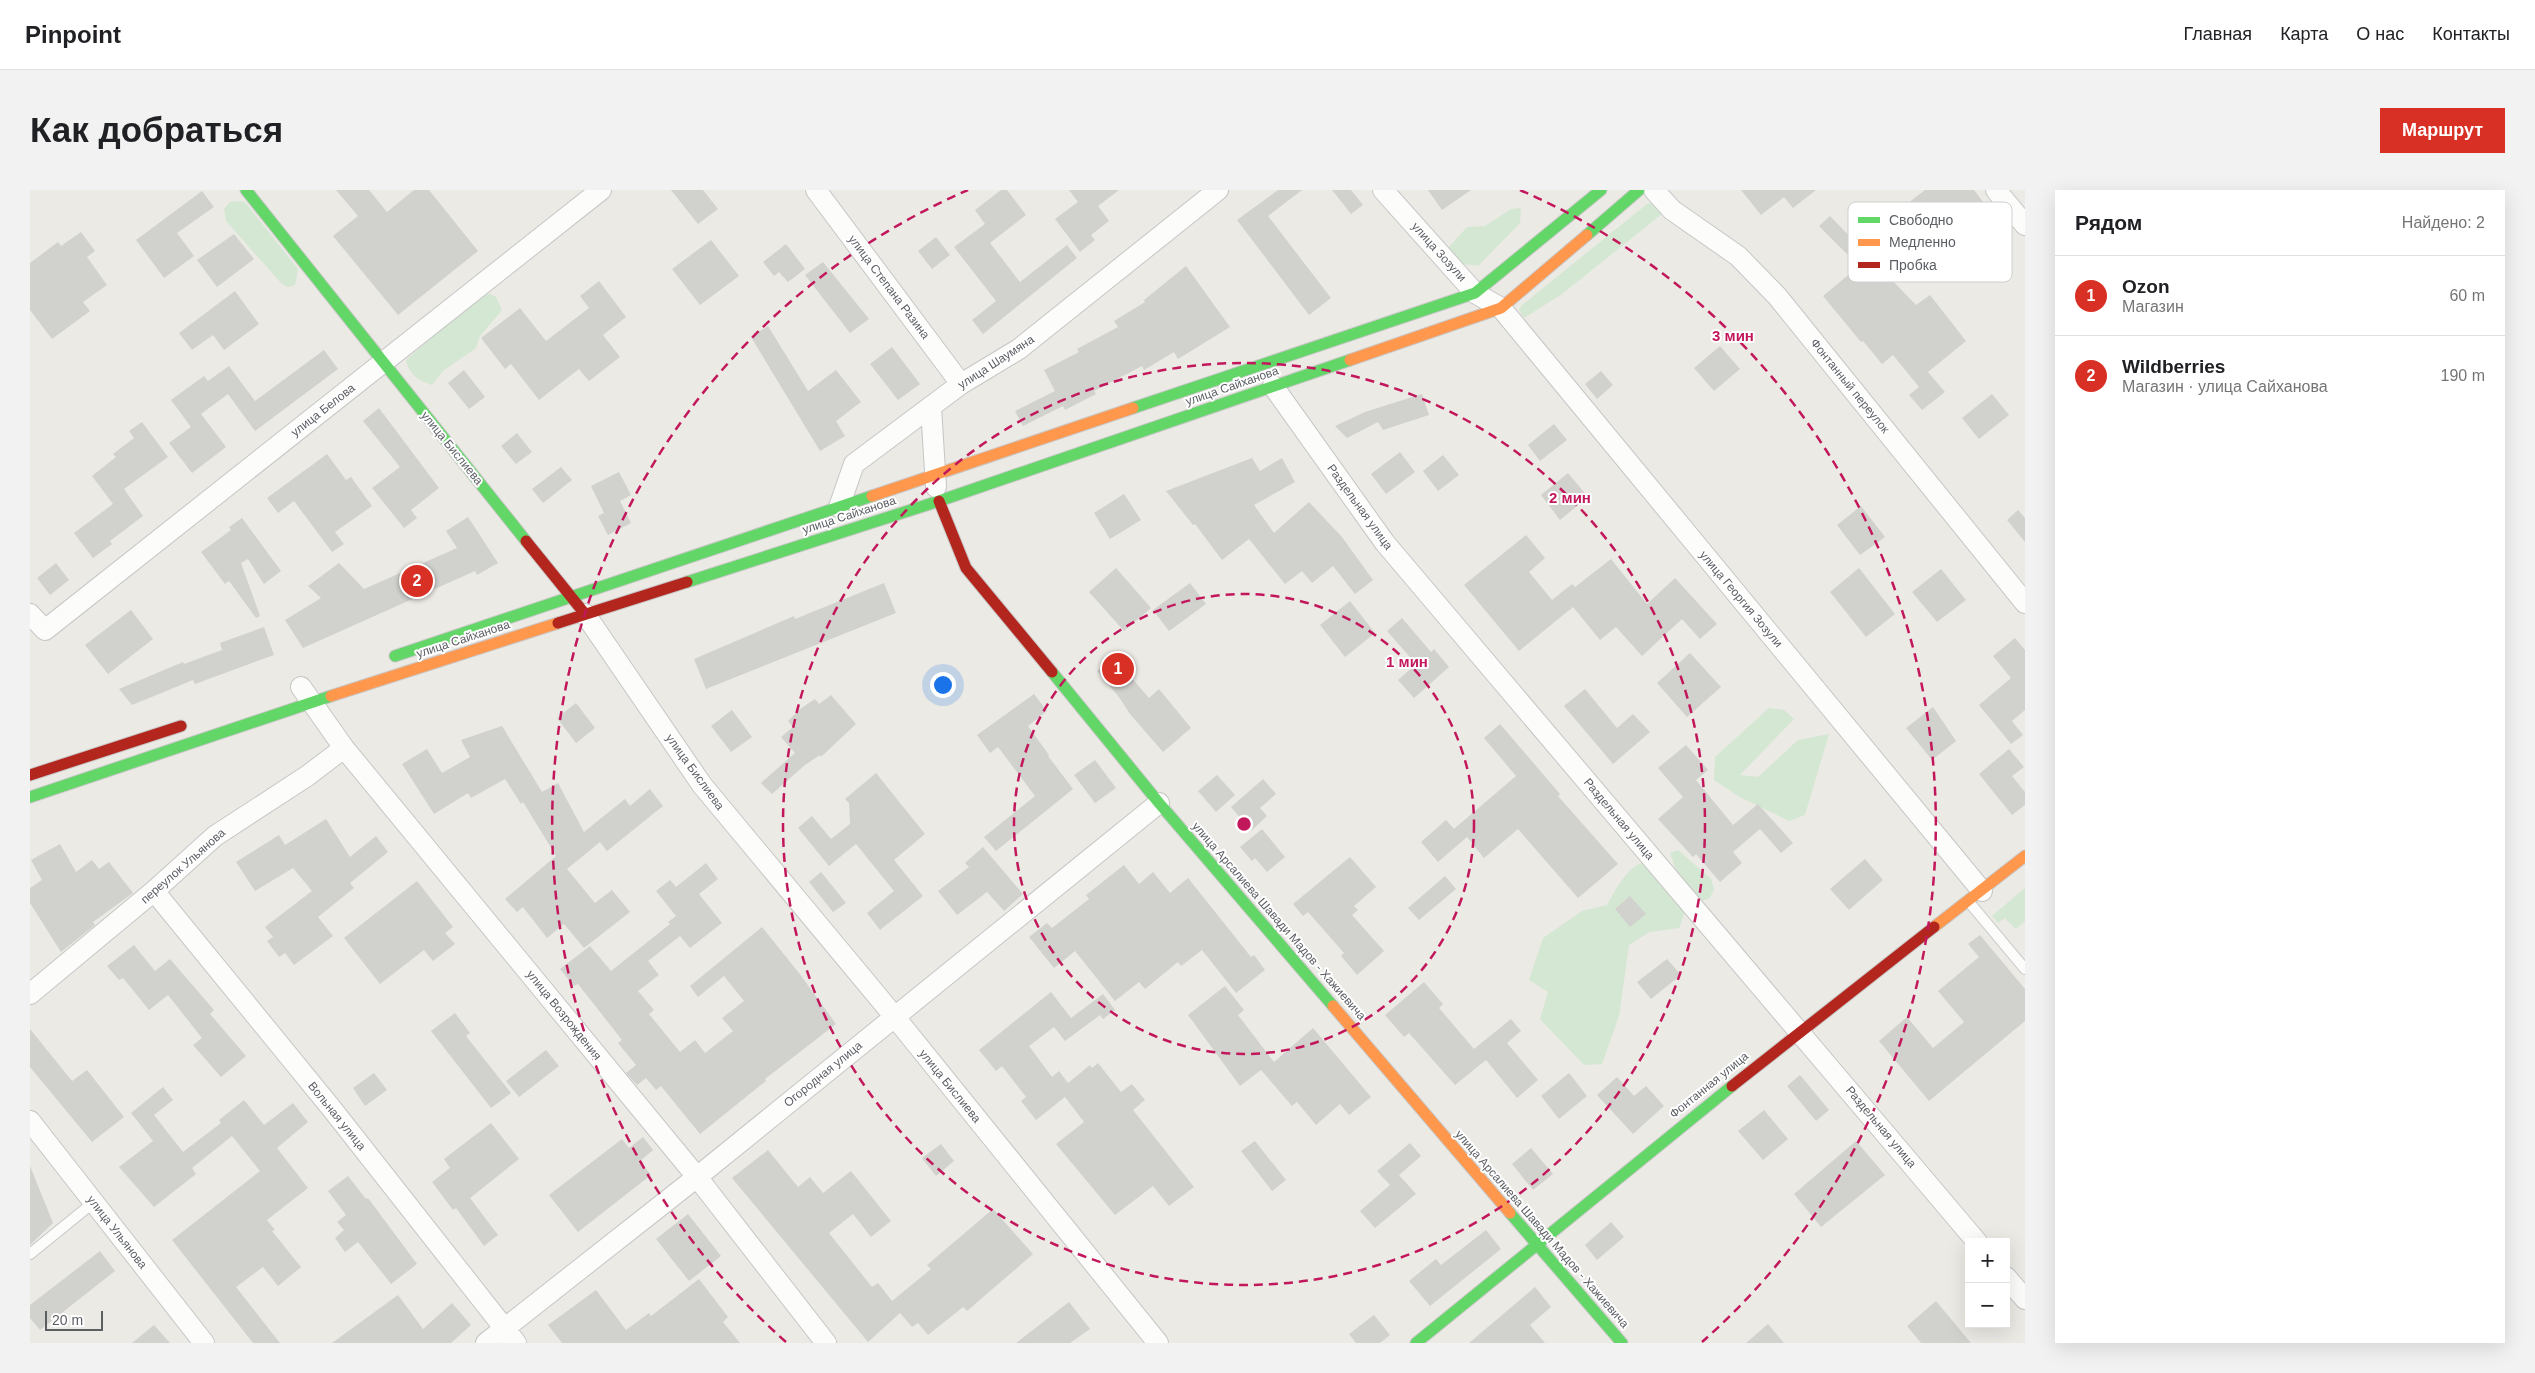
<!DOCTYPE html>
<html lang="ru">
<head>
<meta charset="utf-8">
<style>
	:root { --surface:#fff; --page:#f2f2f2; --text:#202124; --muted:#757577; --line:#e0e0e0; --accent:#d93025 }
	body { margin:0; font-family:Helvetica,sans-serif; background:var(--page); color:var(--text) }
	.controls { position:absolute; right:15px; bottom:15px; display:grid; overflow:hidden; border-radius:0px; box-shadow:0 5px 20px #0002 }
	.controls button { width:45px; height:45px; display:grid; place-items:center; padding:0; border:0; border-bottom:1px solid var(--line); background:var(--surface); color:var(--text); font:25px sans-serif }
	.scale { position:absolute; left:15px; bottom:12px; width:58px; box-sizing:border-box; padding-left:5px; border:2px solid #5b5e63; border-top:0; font-size:14px; line-height:18px; white-space:nowrap; color:#5b5e63; -webkit-text-stroke:4px #fff; paint-order:stroke }
	.you { position:absolute; left:912px; top:494px; width:18px; height:18px; margin:-12px; border:4px solid #fff; border-radius:50%; background:#1a73e8; box-shadow:0 0 0 8px #1a73e833 }
	.badge { display:grid; place-items:center; width:32px; height:32px; border-radius:50%; background:var(--accent); color:#fff; font-size:16px; font-weight:700 }
	.pin { position:absolute; translate:-50% -50%; border:2px solid #fff; box-shadow:0 1px 5px #0006 }
	.list { margin:0; padding:0; list-style:none }
	h2 { display:flex; justify-content:space-between; align-items:center; height:65px; margin:0; padding:0 20px; font-size:21px }
	h2 small { font-size:16px; font-weight:400; color:var(--muted) }
	.list li { display:grid; grid-template-columns:32px 1fr auto; gap:15px; align-items:center; box-sizing:border-box; height:80px; padding:0 20px; border-top:1px solid var(--line) }
	.list b { display:block; font-size:19px; white-space:nowrap }
	.list p { margin:0; font-size:16px; white-space:nowrap; color:var(--muted) }
	.list em { font-size:16px; font-style:normal; color:var(--muted) }
	.map { position:relative; flex:none; width:1995px; height:1153px; overflow:hidden; border-radius:0px }
	header { display:flex; align-items:center; gap:30px; box-sizing:border-box; height:70px; padding:0 25px; background:var(--surface); border-bottom:1px solid var(--line) }
	header strong { font-size:24px }
	nav { display:flex; gap:28px; margin-inline-start:auto; font-size:18px }
	.intro { display:flex; align-items:center; justify-content:space-between; box-sizing:border-box; height:120px; padding:0 30px }
	h1 { margin:0; font-size:35px }
	.button { padding:12px 22px; border-radius:0px; background:var(--accent); color:#fff; font-size:18px; font-weight:700 }
	main { display:flex; gap:30px; padding:0 30px }
	aside { flex:1; background:var(--surface); border-radius:0px; box-shadow:0 5px 20px #0002 }
	.map>svg:first-child { display:block }
	.green { fill:#d4e7d2 }
	.building { fill:#d1d1ce }
	.lines { fill:none; stroke-linecap:round; stroke-linejoin:round }
	.lane-casing { stroke:#c7c6c6; stroke-width:12 }
	.street-casing { stroke:#c7c6c6; stroke-width:22 }
	.fast-casing { stroke:#c8c7c7; stroke-width:13 }
	.slow-casing { stroke:#c8c7c7; stroke-width:13 }
	.jam-casing { stroke:#c8c7c7; stroke-width:13 }
	.lane { stroke:#fcfcfb; stroke-width:10 }
	.street { stroke:#fcfcfb; stroke-width:20 }
	.fast { stroke:#63d668; stroke-width:11 }
	.slow { stroke:#ff974d; stroke-width:11 }
	.jam { stroke:#b3261e; stroke-width:11 }
	.ring { fill:none; stroke:#c2185b; stroke-width:2.5; stroke-dasharray:9 6 }
	.labels { text-anchor:middle; dominant-baseline:central; stroke-width:4; stroke-linejoin:round; paint-order:stroke }
	.street-label { font-size:12px; fill:#5b5e63; stroke:#fff }
	.key { fill:#fff; stroke:#cecfd0; stroke-width:1 }
	.key-label { font-size:14px; fill:#5b5e63 }
	.centre { fill:#c2185b; stroke:#fff; stroke-width:2.5 }
	.ring-label { font-size:15px; text-anchor:middle; font-weight:bold; fill:#c2185b; stroke:#fff; stroke-width:4; stroke-linejoin:round; paint-order:stroke }
</style>
</head>
<body>
<header>
<strong>Pinpoint</strong>
<nav><a>Главная</a><a>Карта</a><a>О нас</a><a>Контакты</a></nav>
</header>
<div class="intro"><h1>Как добраться</h1><a class="button">Маршрут</a></div>
<main>
<div class="map">
<svg width="1995" height="1153" viewBox="0 0 1995 1153">
	<rect width="100%" height="100%" fill="#ebeae5"/>
	<path class="green" d="M207 11 215 12 268 79 265 95 258 97 252 94 196 31 194 19 200 12Z
		M1623 12 1632 24 1532 104 1494 128 1489 120 1492 115 1617 14Z
		M1491 18 1490 33 1449 75C1431 76 1426 73 1419 57L1437 37 1455 36 1481 19Z
		M460 104 466 107 472 120 450 146 446 158 413 181 402 195C387 190 380 185 376 170L451 105Z
		M1739 518 1754 520 1764 529 1710 585 1728 587 1768 550 1799 544 1775 625 1759 631 1708 606 1684 590 1685 567Z
		M1648 660 1681 689 1684 700 1679 709 1669 711 1648 686 1640 663Z
		M1618 671 1657 716 1649 738 1619 742 1599 755 1589 826 1572 874 1554 875 1510 829 1518 802 1499 790 1513 748 1552 721 1577 715C1587 698 1597 675 1618 671Z
		M1995 698V731L1986 739 1975 728 1968 733 1962 726Z"/>
	<path class="building" d="M306 0H339L357 22 384 0H399L448 61 368 125 303 46 328 26Z
		M641 0H673L688 19 668 34Z
		M971 0H977L996 25 960 53 990 92 1037 55 1047 68 953 144 942 130 966 111 924 57 955 34 945 20Z
		M1039 0H1089L1068 16 1079 31 1061 45 1065 50 1050 62 1025 29 1048 12Z
		M1248 0H1272L1238 26 1301 108 1279 125 1207 30Z
		M1302 0H1321L1333 15 1321 24Z
		M1398 0H1441L1412 20Z
		M1711 0H1786L1763 18 1754 7 1731 25Z
		M1895 0H1944L1975 41 1936 69 1902 23 1891 31 1878 13Z
		M172 1 184 17 147 43 164 66 134 88 106 50Z
		M1800 26 1886 115 1900 105 1936 151 1898 182 1915 202 1892 220 1879 205 1889 197 1863 165 1852 174 1833 151 1831 152 1793 106 1829 76 1789 36Z
		M51 42 65 61 57 67 77 95 53 112 60 121 22 149 0 120V73L28 52 31 56Z
		M204 44 224 69 187 97 167 70Z
		M906 47 920 65 902 79 888 61Z
		M681 50 709 86 670 115 642 79Z
		M756 54 775 79 758 92 749 82 744 86 733 72Z
		M793 72 839 129 820 143 775 85Z
		M1156 76 1200 137 1148 169 1144 162 1114 180 1112 176 1064 201 1066 204 1035 220 1033 216 993 236 985 221 1025 201 1014 180 1049 162 1047 159 1088 137 1084 131 1115 112 1114 110Z
		M569 91 596 127 573 145 590 167 559 191 549 179 509 210 481 174 475 179 451 148 490 118 516 151 559 118 550 106Z
		M205 101 229 134 194 160 183 145 162 160 149 143Z
		M738 136 778 201 806 180 831 212 806 231 815 246 790 261 721 147Z
		M1690 156 1710 179 1684 201 1664 178Z
		M862 157 890 194 868 210 840 174Z
		M294 160 308 179 225 241 198 204 171 224 196 257 162 283 139 253 161 237 141 210 174 186 178 191 199 176 225 211Z
		M434 180 455 207 439 219 418 193Z
		M1571 181 1583 195 1567 209 1555 194Z
		M1392 204 1399 225 1353 240 1348 232 1317 248 1305 236 1335 222Z
		M1962 204 1979 225 1949 249 1932 228Z
		M349 218 409 298 381 320 387 328 374 338 342 298 370 277 333 231Z
		M112 232 138 267 94 299 113 326 80 351 82 354 63 368 44 343 83 314 62 286 86 267 83 264 104 248 99 241Z
		M1524 234 1537 250 1510 271 1498 255Z
		M487 243 502 262 486 274 471 256Z
		M1370 262 1385 282 1356 304 1341 284Z
		M297 264 316 290 321 287 342 316 305 342 314 354 302 362 264 311 248 323 237 308Z
		M1413 265 1429 285 1408 301 1393 281Z
		M1222 268 1230 281 1252 268 1265 292 1224 315 1244 343 1279 312 1312 347 1343 390 1325 404 1303 376 1282 393 1272 381 1255 394 1219 349 1192 370 1165 334 1163 335 1136 301Z
		M531 277 542 290 513 313 502 299Z
		M589 282 601 305 590 311 601 333 578 345 568 326 574 323 561 296Z
		M1538 283 1558 307 1530 330 1511 305Z
		M1094 304 1111 330 1080 349 1064 323Z
		M1831 316 1855 347 1830 365 1807 335Z
		M1988 320 1995 328V352L1977 330Z
		M438 327 468 373 447 385 445 381 273 458 255 430 291 408 278 396 309 373 334 399 427 358 416 341Z
		M212 328 251 381 234 394 218 369 211 373 230 426 226 428 199 391 195 394 171 362 201 340 199 337Z
		M1496 345 1515 368 1499 382 1522 410 1542 394 1545 397 1581 369 1617 414 1645 388 1687 434 1670 449 1652 429 1612 466 1586 437 1570 450 1543 417 1489 461 1434 395Z
		M26 373 39 390 20 405 7 388Z
		M1086 378 1121 418 1094 441 1059 402Z
		M1829 378 1865 424 1836 447 1800 402Z
		M1911 379 1936 410 1907 432 1882 402Z
		M854 393 866 423 676 499 664 469 764 426 765 429Z
		M1160 393 1176 414 1139 441 1123 420Z
		M1320 411 1345 443 1315 467 1290 435Z
		M101 420 123 449 78 484 55 455Z
		M1372 428 1401 462 1404 459 1419 477 1384 508 1368 490 1386 474 1357 441Z
		M234 437 244 465 165 494 163 490 102 515 89 499 153 472 154 474 192 460 190 453Z
		M1985 448 1995 460V520L1982 531 1993 545 1981 554 1949 515 1981 488 1963 466Z
		M1088 463 1099 475 1094 479 1119 508 1129 499 1161 538 1133 562 1100 524 1089 507 1067 481Z
		M1660 463 1691 497 1657 527 1627 493Z
		M1555 499 1587 538 1603 524 1620 542 1583 574 1534 516Z
		M1004 504 1017 521 998 536 1019 565 1018 566 1043 599 966 661 954 647 1005 606 968 557 960 563 947 545Z
		M801 505 826 534 791 567 790 565 775 575 742 604 731 593 765 563 751 547 763 537 758 531 770 519 785 509 789 514Z
		M546 513 565 538 546 553 527 528Z
		M1903 517 1926 551 1902 570 1876 538Z
		M702 520 722 547 701 562 681 536Z
		M1470 534 1530 604 1528 606 1588 674 1548 708 1488 639 1454 668 1437 647 1408 672 1391 652 1416 630 1424 639 1486 586 1454 548Z
		M472 536 512 602 528 593 554 642 595 609 600 616 620 599 633 616 577 661 570 652 537 679 565 713 582 700 600 722 554 758 534 734 517 748 493 717 487 722 475 709 526 666 493 612 491 614 475 589 441 608 438 603 404 624 372 574 397 559 412 583 440 567 431 550Z
		M1656 555 1678 580 1666 590 1703 635 1728 614 1763 653 1751 663 1730 639 1703 662 1712 673 1690 692 1666 664 1663 667 1628 629 1653 607 1628 578Z
		M1979 559 1994 577 1982 586 1995 602V615L1982 625 1949 584Z
		M1065 570 1086 598 1065 613 1044 585Z
		M846 583 895 644 864 670 893 706 850 740 837 723 864 701 826 654 799 676 768 638 782 626 801 649 820 634 819 613 815 609Z
		M1187 585 1205 605 1186 622 1168 601Z
		M1233 589 1246 604 1230 618 1237 626 1221 641 1201 617Z
		M296 629 320 667 346 646 358 662 320 693 324 698 288 727 303 746 264 775 255 763 249 767 237 751 243 747 235 737 282 701 263 678 225 701 206 672 249 645 255 655Z
		M1232 639 1255 667 1237 682 1225 668 1222 671 1210 657Z
		M30 654 46 682 62 670 69 679 79 672 103 703 63 732 65 735 31 762 0 713V698L12 690 1 670Z
		M953 657 993 704 974 721 957 702 927 725 908 701 939 677 935 673Z
		M1320 667 1346 697 1324 716 1328 720 1322 725 1354 761 1327 785 1311 766 1314 763 1278 722 1273 726 1263 714Z
		M1835 669 1853 690 1819 720 1800 699Z
		M676 673 688 689 669 704 692 733 660 758 650 746 618 771 629 785 608 801 624 820 619 824 650 862 665 850 675 863 703 841 692 828 714 811 694 786 668 807 660 796 732 737 769 783 806 834 735 889 736 891 670 944 631 896 626 900 616 888 607 895 596 883 606 875 588 853 592 850 548 794 544 796 530 779 560 756 581 781 640 734 638 732 646 726 626 701 640 690 646 697Z
		M1094 675 1109 694 1123 682 1140 703 1158 688 1221 767 1224 765 1235 780 1206 803 1172 760 1151 776 1148 772 1115 799 1109 792 1085 811 1045 761 1024 778 999 747 1017 733 1022 738 1059 709 1056 705Z
		M791 682 816 713 803 722 779 692Z
		M1415 686 1426 699 1389 730 1378 718Z
		M387 691 423 737 415 743 425 754 403 771 394 760 350 794 314 748Z
		M1600 706 1616 724 1600 737 1585 719Z
		M1950 745 1995 799V831L1899 911 1849 851 1877 827 1903 858 1934 832 1908 801 1949 767 1938 754Z
		M104 755 125 781 140 769 184 820 180 824 216 866 191 887 163 855 172 848 138 805 119 820 93 788 89 790 77 776Z
		M1637 769 1651 785 1621 809 1607 792Z
		M1394 792 1413 814 1409 818 1444 859 1481 829 1491 841 1477 853 1508 890 1487 908 1456 870 1425 895 1379 843 1374 847 1355 825Z
		M1195 796 1214 820 1208 825 1244 872 1283 838 1341 907 1319 925 1310 914 1286 935 1267 912 1262 916 1231 880 1210 896 1158 825Z
		M1021 802 1041 828 1073 804 1085 820 1073 829 1070 825 1035 851 1024 837 999 856 1022 887 1029 881 1038 893 1060 875 1062 878 1068 873 1091 902 1102 894 1115 910 1103 920 1164 997 1139 1016 1123 996 1085 1025 1026 954 1054 932 1035 907 1006 930 991 911 996 907 972 876 966 881 949 860Z
		M425 823 440 843 436 846 481 903 461 918 401 841Z
		M0 839 42 891 57 880 94 927 62 952 0 877Z
		M516 860 529 876 489 907 476 891Z
		M344 883 357 900 335 916 323 898Z
		M1539 883 1557 906 1529 929 1511 906Z
		M1770 885 1799 920 1786 931 1757 896Z
		M1587 887 1604 906 1616 896 1634 916 1603 944 1567 905Z
		M133 897 143 910 124 925 153 962 191 933 189 930 214 910 234 935 263 913 278 932 247 958 278 998 237 1030 245 1040 242 1041 271 1077 248 1096 233 1077 206 1097 250 1153H223L142 1050 230 981 202 946 162 978 166 984 124 1017 89 977 123 951 101 923Z
		M1734 920 1758 949 1733 970 1708 941Z
		M461 933 489 969 440 1008 468 1045 454 1056 426 1018 423 1020 402 992 420 978 414 969Z
		M613 947 623 960 610 971 621 985 548 1042 519 1005 592 949 599 958Z
		M1225 951 1256 990 1242 1001 1211 961Z
		M1826 951 1855 985 1791 1037 1764 1004Z
		M1380 953 1391 966 1369 985 1386 1004 1345 1038 1330 1021 1360 995 1347 981Z
		M911 954 924 971 906 986 892 968Z
		M1501 958 1523 984 1503 1000 1482 974Z
		M738 960 768 997 780 987 793 1003 821 981 861 1031 841 1047 823 1024 799 1043 842 1097 848 1093 862 1111 901 1079 897 1075 963 1019 1003 1064 937 1121 933 1117 898 1145 888 1133 882 1137 870 1123 838 1152 702 988Z
		M0 976 23 1033 0 1055Z
		M318 986 336 1009 338 1008 387 1074 361 1094 328 1052 315 1062 305 1048 314 1040 307 1032 316 1025 298 1001Z
		M658 1024 691 1066 659 1091 626 1049Z
		M1581 1032 1594 1047 1567 1070 1555 1055Z
		M1456 1040 1471 1059 1400 1116 1379 1091 1406 1069 1411 1075Z
		M70 1061 85 1081 10 1140 0 1128V1115Z
		M669 1089 698 1127 693 1132 710 1153H532L518 1135 566 1100 596 1140 619 1123 621 1126Z
		M1505 1097 1521 1117 1500 1135 1515 1153H1439Z
		M368 1105 393 1139 422 1113 441 1135 421 1153H302Z
		M1906 1111 1941 1153H1891L1877 1136Z
		M1039 1112 1060 1139 1040 1153H986Z
		M1344 1125 1360 1145 1350 1153H1326L1319 1144Z
		M1738 1134 1754 1153H1716Z
		M124 1135 140 1153H102Z"/>
	<g class="lines">
		<defs>
			<path id="lane" d="M1939 712 1995 779
				M0 1064 64 1012"/>
			<path id="street" d="M786 0 931 194
				M1353 0 1445 103 1471 118 1952 701
				M1624 0 1642 20 1708 66 1747 106 1995 413
				M1966 0 1995 35
				M1243 196 1355 353 1947 1052
				M901 217 906 297
				M809 317 824 274 931 194 989 159 1188 0
				M0 424 15 440 571 0
				M555 424 672 595 864 826 1128 1153
				M271 497 314 558 667 987 796 1153
				M124 701 302 919 486 1153
				M0 804 124 701 185 646 277 586 314 558
				M0 931 174 1153
				M1976 1087 1995 1109
				M456 1153 667 987 1129 613"/>
			<path id="fast" d="M216 0 496 351
				M1557 45 1609 0
				M1103 218 1445 103 1571 0
				M657 392 909 311 1320 170
				M365 466 842 306
				M1022 482 1129 613 1303 816
				M0 607 301 506
				M1480 1023 1592 1153
				M1386 1153 1702 896"/>
			<path id="slow" d="M1320 170 1471 118 1557 45
				M842 306 1103 218
				M301 506 528 433
				M1904 737 1995 666
				M1303 816 1480 1023"/>
			<path id="jam" d="M909 311 936 378 1022 482
				M496 351 555 424
				M528 433 657 392
				M0 585 151 536
				M1702 896 1904 737"/>
		</defs>
		<use href="#lane" class="lane-casing"/>
		<use href="#street" class="street-casing"/>
		<use href="#fast" class="fast-casing"/>
		<use href="#slow" class="slow-casing"/>
		<use href="#jam" class="jam-casing"/>
		<use href="#lane" class="lane"/>
		<use href="#street" class="street"/>
		<use href="#fast" class="fast"/>
		<use href="#slow" class="slow"/>
		<use href="#jam" class="jam"/>
	</g>
	<g class="ring">
		<circle cx="1214" cy="634" r="230"/>
		<circle cx="1214" cy="634" r="461"/>
		<path d="M756 1152A691 691 0 0 1 938 0M1490 0A691 691 0 0 1 1672 1152"/>
	</g>
	<g class="labels">
		<g class="street-label">
			<text transform="translate(1409 62) rotate(48)">улица Зозули</text>
			<text transform="translate(859 97) rotate(53)">улица Степана Разина</text>
			<text transform="translate(966 172) rotate(-33)">улица Шаумяна</text>
			<text transform="translate(1202 196) rotate(-19)">улица Сайханова</text>
			<text transform="translate(1820 196) rotate(51)">Фонтанный переулок</text>
			<text transform="translate(293 220) rotate(-38)">улица Белова</text>
			<text transform="translate(422 258) rotate(51)">улица Бислиева</text>
			<text transform="translate(1330 317) rotate(54)">Раздельная улица</text>
			<text transform="translate(819 325) rotate(-18)">улица Сайханова</text>
			<text transform="translate(1711 409) rotate(50)">улица Георгия Зозули</text>
			<text transform="translate(433 449) rotate(-18)">улица Сайханова</text>
			<text transform="translate(665 582) rotate(54)">улица Бислиева</text>
			<text transform="translate(1589 629) rotate(50)">Раздельная улица</text>
			<text transform="translate(153 676) rotate(-41)">переулок Ульянова</text>
			<text transform="translate(1249 731) rotate(49)">улица Арсалиева Шавади Мадов - Хажиевича</text>
			<text transform="translate(534 825) rotate(51)">улица Возрождения</text>
			<text transform="translate(793 884) rotate(-39)">Огородная улица</text>
			<text transform="translate(1679 895) rotate(-39)">Фонтанная улица</text>
			<text transform="translate(920 896) rotate(51)">улица Бислиева</text>
			<text transform="translate(307 926) rotate(51)">Вольная улица</text>
			<text transform="translate(1851 937) rotate(50)">Раздельная улица</text>
			<text transform="translate(1512 1039) rotate(49)">улица Арсалиева Шавади Мадов - Хажиевича</text>
			<text transform="translate(87 1042) rotate(52)">улица Ульянова</text>
		</g>
	</g>
	<rect x="1818" y="12" width="164" height="80" rx="8" class="key"/>
	<rect x="1828" y="27" width="22" height="6" fill="#63d668"/>
	<rect x="1828" y="49" width="22" height="7" fill="#ff974d"/>
	<rect x="1828" y="72" width="22" height="6" fill="#b3261e"/>
	<g class="key-label">
		<text x="1859" y="35">Свободно</text>
		<text x="1859" y="57">Медленно</text>
		<text x="1859" y="80">Пробка</text>
	</g>
	<circle cx="1214" cy="634" r="8" class="centre"/>
	<g class="ring-label">
		<text x="1703" y="151">3 мин</text>
		<text x="1540" y="313">2 мин</text>
		<text x="1377" y="477">1 мин</text>
	</g>
</svg>
<div class="controls">
<button>+</button>
<button>−</button>
</div>
<div class="scale">20 m</div>
<div class="you"></div>
<div class="pin badge" style="left:1088px;top:479px">1</div>
<div class="pin badge" style="left:387px;top:391px">2</div>
</div>
<aside>
<h2>Рядом<small>Найдено: 2</small></h2>
<ul class="list">
<li><span class="badge">1</span><div><b>Ozon</b><p>Магазин</p></div><em>60 m</em></li>
<li><span class="badge">2</span><div><b>Wildberries</b><p>Магазин · улица Сайханова</p></div><em>190 m</em></li>
</ul>
</aside>
</main>
</body>
</html>
